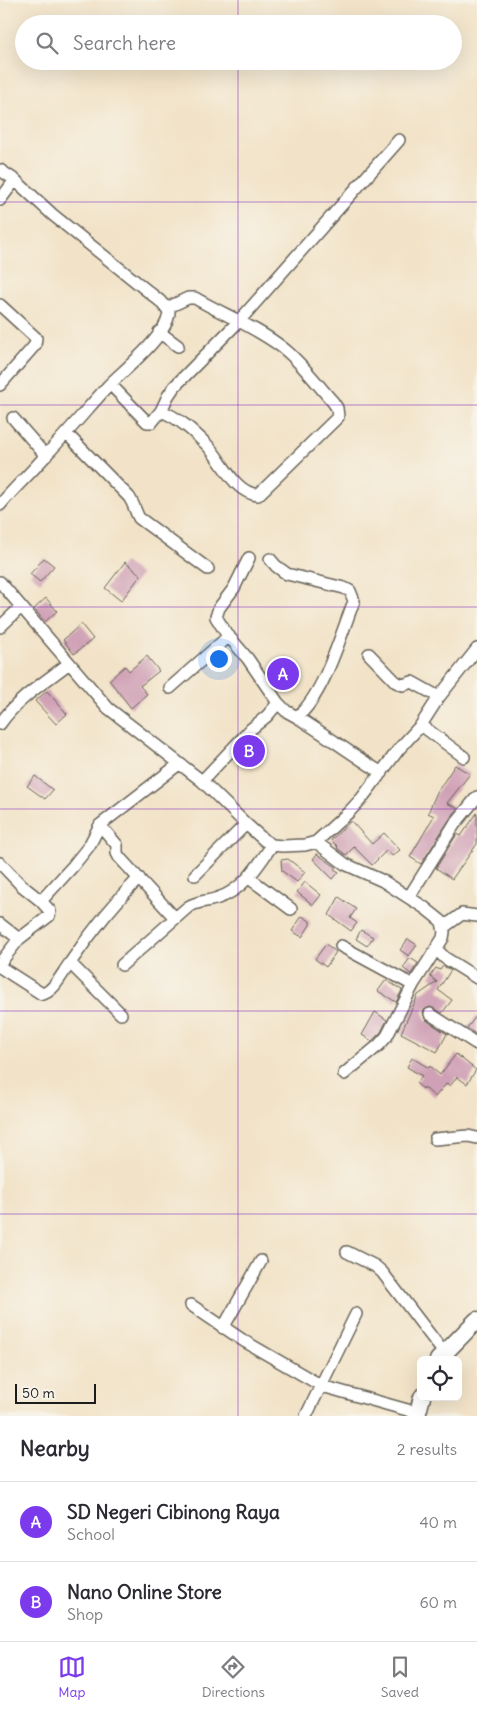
<!DOCTYPE html>
<html lang="en">
<head>
<meta charset="utf-8">
<style>
	:root { --surface:#fff; --page:#f7f7f7; --text:#2b2b33; --muted:#7c7c81; --line:#e1e1e2; --accent:#7c3aed }
	body { margin:0; font-family:Delius,sans-serif; background:var(--page); color:var(--text) }
	.controls { position:absolute; right:15px; bottom:15px; display:grid; overflow:hidden; border-radius:8px; box-shadow:0 5px 20px #0002 }
	.controls button { width:45px; height:45px; display:grid; place-items:center; padding:0; border:0; border-bottom:1px solid var(--line); background:var(--surface); color:var(--text); font:25px sans-serif }
	.scale { position:absolute; left:15px; bottom:12px; width:81px; box-sizing:border-box; padding-left:5px; border:2px solid #1c1c1c; border-top:0; font-size:14px; line-height:18px; white-space:nowrap; color:#1c1c1c; -webkit-text-stroke:4px #f7f3e8; paint-order:stroke }
	.you { position:absolute; left:218px; top:658px; width:18px; height:18px; margin:-12px; border:4px solid #fff; border-radius:50%; background:#1a73e8; box-shadow:0 0 0 8px #1a73e833 }
	.badge { display:grid; place-items:center; width:32px; height:32px; border-radius:50%; background:var(--accent); color:#fff; font-size:16px; font-weight:700 }
	.pin { position:absolute; translate:-50% -50%; border:2px solid #fff; box-shadow:0 1px 5px #0006 }
	.list { margin:0; padding:0; list-style:none }
	h2 { display:flex; justify-content:space-between; align-items:center; height:65px; margin:0; padding:0 20px; font-size:21px }
	h2 small { font-size:16px; font-weight:400; color:var(--muted) }
	.list li { display:grid; grid-template-columns:32px 1fr auto; gap:15px; align-items:center; box-sizing:border-box; height:80px; padding:0 20px; border-top:1px solid var(--line) }
	.list b { display:block; font-size:19px; white-space:nowrap }
	.list p { margin:0; font-size:16px; white-space:nowrap; color:var(--muted) }
	.list em { font-size:16px; font-style:normal; color:var(--muted) }
	.icon { flex:none; width:28px; height:28px; fill:none; stroke:currentColor; stroke-width:2; stroke-linecap:round; stroke-linejoin:round }
	.map { position:relative; flex:none; width:477px; height:1416px; overflow:hidden }
	.search { position:absolute; background:var(--surface); box-shadow:0 5px 20px #0002; left:15px; right:15px; top:15px; height:55px; display:flex; align-items:center; gap:12px; box-sizing:border-box; padding:0 18px; border-radius:28px; color:var(--muted); font-size:19px }
	.sheet { height:225px; background:var(--surface) }
	nav { display:flex; justify-content:space-around; align-items:center; box-sizing:border-box; height:70px; border-top:1px solid var(--line); background:var(--surface); font-size:14px; color:var(--muted) }
	nav a { display:grid; justify-items:center; gap:2px }
	nav .on { color:var(--accent) }
	.map>svg:first-child { display:block }
	.building { fill:#d0a1b6 }
	.lines { fill:none; stroke-linecap:round; stroke-linejoin:round }
	.street-casing { stroke:#676258; stroke-width:14 }
	.secondary-casing { stroke:#676258; stroke-width:19 }
	.street { stroke:#fff; stroke-width:11 }
	.secondary { stroke:#fff; stroke-width:16 }
	.grid { fill:none; stroke:#7b2cbf; stroke-width:1; stroke-opacity:0.55 }
</style>
</head>
<body>
<div class="map">
<svg width="477" height="1416" viewBox="0 0 477 1416">
	<rect width="100%" height="100%" fill="#f7f3e8"/>
	<filter id="ink" filterUnits="userSpaceOnUse"><feTurbulence type="fractalNoise" baseFrequency=".02" numOctaves="2"/><feDisplacementMap in="SourceGraphic" scale="10" xChannelSelector="R" yChannelSelector="G"/><feConvolveMatrix kernelMatrix="1 2 1 2 8 2 1 2 1" color-interpolation-filters="sRGB"/></filter>
	<filter id="wash" filterUnits="userSpaceOnUse"><feTurbulence type="fractalNoise" baseFrequency=".0096" numOctaves="4" result="noise"/><feDisplacementMap in="SourceGraphic" scale="20" xChannelSelector="R" yChannelSelector="G"/><feGaussianBlur stdDeviation="1.12" result="paint"/><feColorMatrix in="noise" values="0 0 0 0 0 0 0 0 0 0 0 0 0 0 0 0 0 1.4 0 .05"/><feComposite in="paint" operator="in"/></filter>
	<g filter="url(#wash)">
		<rect width="100%" height="100%" fill="#f2e3c8"/>
		<g id="blocks">
			<path class="building" d="M44 558 54 566 40 582 30 574Z
				M125 562 141 575 121 601 105 588Z
				M46 598 57 611 45 622 34 609Z
				M81 624 93 639 74 654 63 640Z
				M147 656 159 671 140 686 147 694 131 708 109 680 125 666 129 671Z
				M47 691 67 714 56 724 35 701Z
				M455 765 470 774 447 803 457 808 421 864 410 857 434 816 428 813 437 792Z
				M35 776 53 790 45 799 27 786Z
				M477 813V844L452 879 436 868 457 834 461 836Z
				M351 821 372 844 384 833 400 850 392 856 387 850 372 865 354 847 346 855 337 848 338 847 331 840Z
				M317 854 336 867 334 869 339 872 333 879 313 859Z
				M288 859 305 872 297 882 282 871 281 860Z
				M305 882 321 895 313 905 297 892Z
				M339 897 356 909 350 918 357 923 351 931 329 915Z
				M302 916 310 921V925L302 937 292 931Z
				M361 930 373 937 367 946 356 939Z
				M408 939 417 945 409 956 400 950Z
				M326 944 336 952 326 967 315 959Z
				M410 958 418 963 411 974 403 968Z
				M443 966 451 970 438 990 452 1000 442 1013 430 1007 424 1010 423 1013 426 1020 447 1034 437 1052 401 1033 418 995 437 982 430 976 436 968 440 970Z
				M386 980 402 990 396 1002 378 991Z
				M375 1012 387 1020 381 1032 372 1041 362 1035Z
				M477 1015V1035L467 1028Z
				M456 1054 476 1070 467 1084 457 1077 450 1086 447 1083 435 1097 424 1087 423 1089 416 1083 422 1076 407 1067 412 1058 429 1068 430 1066 440 1075Z"/>
		</g>
	</g>
	<g filter="url(#ink)">
		<use href="#blocks" fill-opacity="0" stroke="#676258" stroke-width="1"/>
		<g class="lines">
			<defs>
				<path id="street" d="M0 170 15 180 53 215 160 301 169 312C168 335 125 369 109 385 88 408 68 432 47 454 32 472 15 487 0 505
					M0 200 15 180
					M0 305 36 338 35 345 0 385
					M159 332 178 346
					M110 384 147 422H152L161 411C179 418 193 431 207 445 223 461 233 492 258 495L338 417 337 408 333 402C318 385 301 362 283 348 256 327 224 315 195 298H188L167 308
					M161 411 168 396 174 387 240 320 399 140
					M13 418 46 456
					M66 433 129 497C134 504 135 511 139 518L208 569
					M249 558 234 588 219 608 216 617 226 633 248 659 278 703
					M0 582 108 708 202 781 246 824 264 840 272 845 283 846 305 845 316 842 349 812 362 798 399 749 421 725 439 697 477 649
					M0 627 21 607
					M369 654 396 682 403 685 412 682 439 697
					M170 688 229 636
					M297 717C326 735 353 755 382 773
					M0 724C17 699 45 682 68 664
					M421 725 464 757
					M202 781 251 729 267 716 278 703 286 711 297 717C324 695 341 634 354 601L350 591 344 588 287 574 276 566 270 559
					M100 825 117 845V853L119 857 175 918
					M316 842 345 864 383 881 425 908 440 920 442 922 444 932 443 938 436 949 445 958 477 978
					M0 863 21 885 41 901 50 911 49 916 19 939 0 963
					M195 875 246 824
					M249 878 291 909
					M409 897 454 825 477 797
					M41 901 73 866 89 846 100 825 179 764
					M0 924 19 939
					M444 927 462 914 477 916
					M341 946 413 985
					M70 963C91 932 113 904 139 878
					M122 965 188 907C197 901 207 902 218 898 243 890 258 866 272 845
					M0 967 42 994C54 992 63 972 70 963L121 1014
					M430 1014 477 1044
					M344 1074 379 1045 387 1036 413 985 436 949
					M435 1139 468 1136 477 1138
					M347 1252 375 1266 382 1272 444 1353
					M191 1305 244 1341 322 1386 418 1413
					M223 1328 261 1261
					M306 1416 356 1314"/>
				<path id="secondary" d="M438 1360 477 1320
					M417 1416 422 1397"/>
			</defs>
			<use href="#street" class="street-casing"/>
			<use href="#secondary" class="secondary-casing"/>
			<use href="#street" class="street"/>
			<use href="#secondary" class="secondary"/>
		</g>
	</g>
	<path class="grid" d="M238 0V24M238 61V1416M0 202H477M0 405H477M0 607H477M0 809H477M0 1011H477M0 1214H477"/>
</svg>
<div class="controls">
<button><svg class="icon" aria-label="locate" viewBox="0 0 24 24"><circle cx="12" cy="12" r="6"/><path d="M12 2v4M12 18v4M2 12h4M18 12h4"/></svg></button>
</div>
<div class="scale">50 m</div>
<div class="you"></div>
<div class="pin badge" style="left:283px;top:674px">A</div>
<div class="pin badge" style="left:249px;top:751px">B</div>
<div class="search"><svg class="icon" aria-label="search" viewBox="0 0 24 24"><circle cx="10" cy="10" r="6"/><path d="M15 15l6 6"/></svg>Search here</div>
</div>
<section class="sheet">
<h2>Nearby<small>2 results</small></h2>
<ul class="list">
<li><span class="badge">A</span><div><b>SD Negeri Cibinong Raya</b><p>School</p></div><em>40 m</em></li>
<li><span class="badge">B</span><div><b>Nano Online Store</b><p>Shop</p></div><em>60 m</em></li>
</ul>
</section>
<nav>
<a class="on"><svg class="icon" aria-label="map" viewBox="0 0 24 24"><path d="M3 6l6-2 6 2 6-2v14l-6 2-6-2-6 2zM9 4v14M15 6v14"/></svg>Map</a>
<a><svg class="icon" aria-label="directions" viewBox="0 0 24 24"><path d="M12 3l9 9-9 9-9-9zM9 14v-3h6M13 9l2 2-2 2"/></svg>Directions</a>
<a><svg class="icon" aria-label="saved" viewBox="0 0 24 24"><path d="M7 4h10v16l-5-4-5 4z"/></svg>Saved</a>
</nav>
</body>
</html>
